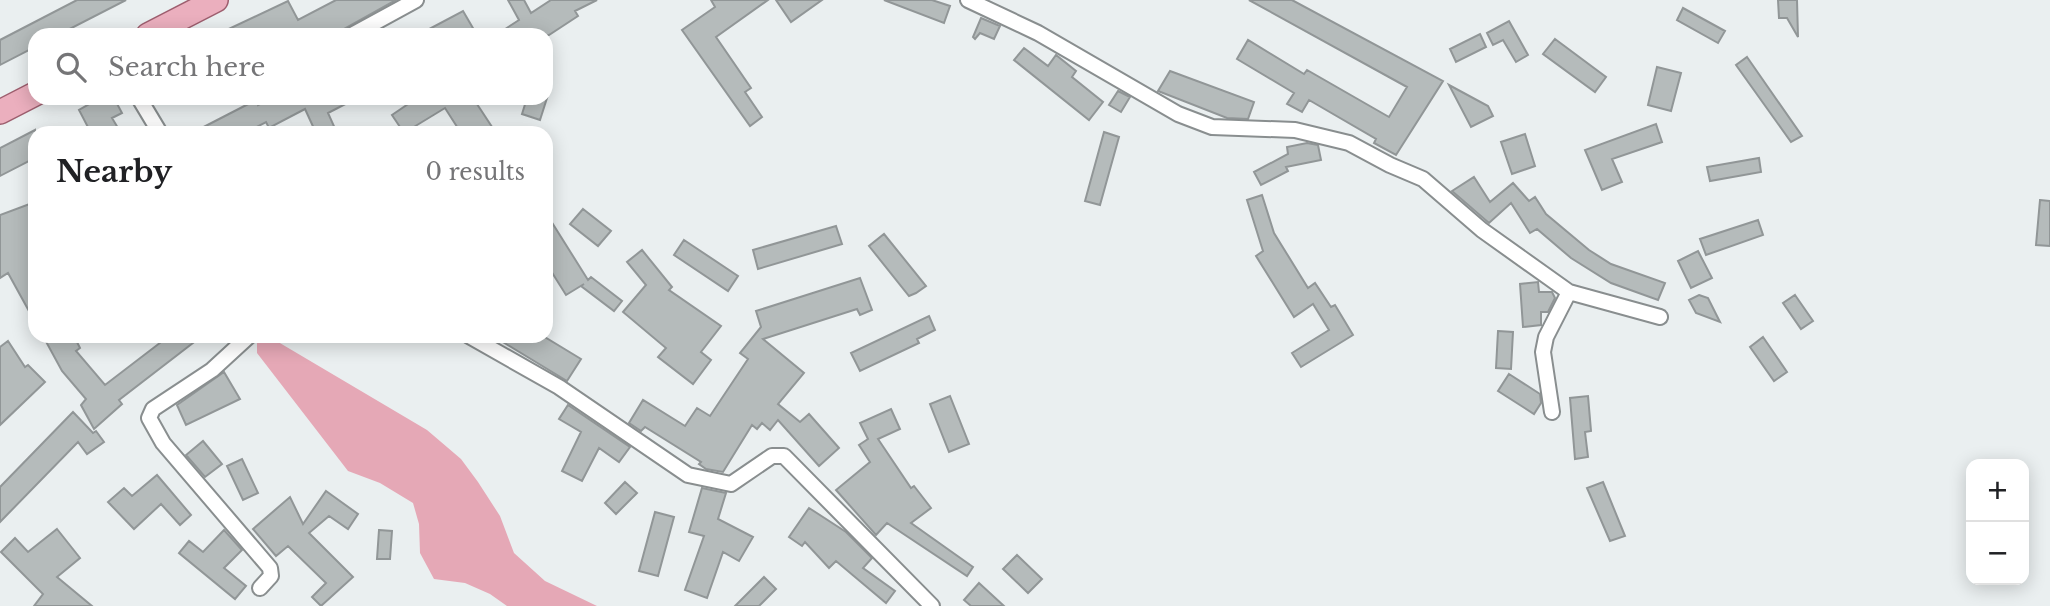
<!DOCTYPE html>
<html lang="en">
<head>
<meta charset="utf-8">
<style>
	:root { --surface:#fff; --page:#f6f6f6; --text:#202124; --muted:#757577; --line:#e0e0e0 }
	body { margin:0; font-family:"Libre Baskerville",serif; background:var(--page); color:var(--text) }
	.controls { position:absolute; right:21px; bottom:21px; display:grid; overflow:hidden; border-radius:14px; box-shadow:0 4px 18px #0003 }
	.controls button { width:63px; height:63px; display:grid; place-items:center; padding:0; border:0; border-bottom:2px solid var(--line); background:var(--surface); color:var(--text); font:35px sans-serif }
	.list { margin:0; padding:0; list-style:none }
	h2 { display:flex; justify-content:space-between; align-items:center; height:91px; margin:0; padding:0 28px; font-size:30px }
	h2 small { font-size:23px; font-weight:400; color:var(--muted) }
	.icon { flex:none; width:38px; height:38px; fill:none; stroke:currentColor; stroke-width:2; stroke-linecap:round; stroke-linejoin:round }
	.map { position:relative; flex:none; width:2050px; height:606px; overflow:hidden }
	.search { position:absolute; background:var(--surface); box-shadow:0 4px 18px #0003; left:28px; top:28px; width:525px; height:77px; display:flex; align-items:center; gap:18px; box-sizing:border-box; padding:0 24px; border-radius:21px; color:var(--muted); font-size:26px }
	.panel { position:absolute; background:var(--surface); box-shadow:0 4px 18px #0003; left:28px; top:126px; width:525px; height:217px; border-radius:21px }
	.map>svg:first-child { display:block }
	.green { fill:#e5a8b6 }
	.building { fill:#b5bbbb; stroke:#919697; stroke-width:2 }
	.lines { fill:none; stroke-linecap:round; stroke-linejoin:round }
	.minor-casing { stroke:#898e8f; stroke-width:18 }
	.primary-casing { stroke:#9d5e6e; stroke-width:26 }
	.minor { stroke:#fff; stroke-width:14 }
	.primary { stroke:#ebafbe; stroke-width:23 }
</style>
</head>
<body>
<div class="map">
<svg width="2050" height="606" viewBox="0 0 2050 606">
	<rect width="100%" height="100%" fill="#eaeff0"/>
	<path class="green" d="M257 336H268L427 430 461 459 478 482 500 516 514 553 545 581 597 606H507L490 594 465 583 434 579 420 553 419 524 413 503 380 483 348 471 257 353Z"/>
	<path class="building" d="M77 0H126L58 35H35V47L0 65V40Z
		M336 0H396L333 35H270L277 29 266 35H216L288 1 298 20Z
		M508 0H524L531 13 551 0H597L575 11 578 16 549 35H496L519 20Z
		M711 0H768L716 37 751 88 745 92 762 117 750 126 682 30 715 7Z
		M776 0H822L791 22Z
		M884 0H932L950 6 944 23Z
		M1249 0H1292L1443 81 1396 155 1374 143 1376 139 1309 100 1302 112 1287 104 1294 93 1237 59 1248 40 1304 74 1307 70 1389 117 1407 87Z
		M1778 0H1797L1798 37 1787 18H1779Z
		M1683 8 1725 31 1718 43 1677 20Z
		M463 11 477 35H418Z
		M981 18 1000 26 994 39 980 33 975 39 973 37Z
		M1509 21 1528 55 1516 62 1503 40 1493 45 1487 33Z
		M1480 34 1486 47 1456 62 1450 49Z
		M1555 39 1606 77 1595 92 1543 54Z
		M1024 48 1048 66 1056 55 1076 71 1072 77 1103 102 1089 120 1014 60Z
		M1747 57 1802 136 1791 142 1736 65Z
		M1657 67 1681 73 1671 111 1648 105Z
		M1170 71 1254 102 1248 119 1227 118 1158 91Z
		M1449 85 1488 106 1493 116 1471 127Z
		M1118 91 1130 97 1121 112 1109 105Z
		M100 98H114L122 113 112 118 121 133H91L79 110Z
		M272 98H357L328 113 337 133H316L305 109 269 128 266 122 245 133H192L256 100 258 105Z
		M417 98H473L496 133H461L445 108 404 133 392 115Z
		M527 98H547L540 120 522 114Z
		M1656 124 1662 142 1612 159 1622 182 1602 190 1585 150Z
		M35 130V158L0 176V148Z
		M1104 132 1119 137 1100 205 1085 201Z
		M1525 134 1535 166 1512 174 1501 142Z
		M1307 143 1318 145 1321 160 1286 167 1288 171 1261 185 1254 172 1288 154 1287 147Z
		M1759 158 1761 172 1710 181 1707 167Z
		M1474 177 1490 202 1513 183 1529 201 1535 197 1546 214 1589 250 1611 264 1665 283 1658 300 1611 283 1571 258 1537 229 1530 233 1511 203 1489 223 1452 191Z
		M1262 195 1274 233 1308 288 1315 283 1331 307 1335 305 1353 335 1301 367 1292 353 1329 330 1313 304 1294 317 1256 256 1263 251 1247 200Z
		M2040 200 2050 201V246L2036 245Z
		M35 202V322L8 273 0 278V215Z
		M583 209 611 231 598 246 570 224Z
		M546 213 588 280 591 277 622 301 614 311 581 286 584 284 566 295 546 263Z
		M1758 220 1763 235 1706 255 1700 239Z
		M836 226 842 244 758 269 753 250Z
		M884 234 926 286 916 293 909 296 869 246Z
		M684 240 738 276 728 291 674 255Z
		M642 250 672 287 669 290 721 326 701 352 711 360 693 384 658 357 666 348 623 312 646 285 627 262Z
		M1698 251 1712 278 1691 288 1678 261Z
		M860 278 872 310 860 315 857 309 763 339 804 373 778 404 800 422 809 414 839 448 819 466 778 420 770 430 762 423 757 429 752 425 723 472 706 469 699 464 701 462 645 427 641 431 629 423 643 400 685 426 697 408 710 416 748 359 740 353 761 327 756 311Z
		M1538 282 1539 292H1552L1555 298 1548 312H1541V325L1523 327 1520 284Z
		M1699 295 1708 298 1720 322 1696 313 1689 300Z
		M1795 295 1813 321 1801 329 1783 303Z
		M929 316 935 330 917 339 919 343 860 371 851 353Z
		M1498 331 1513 332 1511 369 1496 368Z
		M43 336H74L80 348 76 351 105 385 169 336H202L119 400 122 404 94 429 81 405 86 399 62 371Z
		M493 336H543L581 359 567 381Z
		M1763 337 1787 372 1774 381 1750 347Z
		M8 341 25 367 28 365 45 382 0 425V347Z
		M224 372 240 399 186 425 177 405Z
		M1509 374 1540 394 1541 403 1534 414 1498 391Z
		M950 396 969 444 949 452 930 404Z
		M1588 396 1591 431 1585 432 1588 457 1575 459 1570 398Z
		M568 405 630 447 619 462 599 448 582 481 562 471 581 432 559 419Z
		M891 409 900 429 878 439 911 488 914 486 931 508 911 523 973 567 967 576 887 523 876 535 836 490 870 462 859 445 868 439 860 423Z
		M73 412 93 433 96 431 104 442 87 454 78 442 0 522V487Z
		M203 441 222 464 205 477 186 455Z
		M242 459 258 493 243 500 227 466Z
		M157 475 191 515 180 525 161 504 134 529 108 502 124 488 132 496Z
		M625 482 637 493 616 514 605 503Z
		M1603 482 1625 536 1610 541 1587 488Z
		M702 488 726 493 718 519 753 537 739 561 723 552 707 598 685 590 704 536 689 532Z
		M326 491 358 514 348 529 329 516 309 533 353 577 321 606 312 597 326 583 288 546 276 556 253 529 290 497 303 524Z
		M809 508 846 532 872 558 863 568 895 591 886 603 836 561 829 568 805 542 802 546 789 537Z
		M655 512 674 517 658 576 639 571Z
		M57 529 80 558 57 577 92 606H34L43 594 1 552 15 538 28 552Z
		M224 530 242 550 224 568 246 586 235 599 179 553 189 541 203 552Z
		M379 530 392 531 390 559H377Z
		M1017 555 1042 579 1028 593 1003 569Z
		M764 577 776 589 759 606H735Z
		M979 583 1004 606H971L964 600Z"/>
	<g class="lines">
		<defs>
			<path id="minor" d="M968 0 1038 33 1178 114 1212 127 1295 130 1349 143 1390 165 1423 179 1482 230 1569 292 1660 317
				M352 35 416 0
				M139 98 160 133
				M249 336 212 370 153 409 149 418 163 443 270 568 271 576 260 588
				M469 336 559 387 688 475 731 484 772 456H784L932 606
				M1552 412 1543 352 1546 337 1569 292"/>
			<path id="primary" d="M148 35 216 0
				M0 112 35 94"/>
		</defs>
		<use href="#minor" class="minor-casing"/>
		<use href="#primary" class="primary-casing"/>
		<use href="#minor" class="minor"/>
		<use href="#primary" class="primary"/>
	</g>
</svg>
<div class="controls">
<button>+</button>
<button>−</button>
</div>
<div class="search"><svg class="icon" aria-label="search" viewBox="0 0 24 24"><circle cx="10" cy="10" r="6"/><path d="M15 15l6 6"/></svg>Search here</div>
<section class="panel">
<h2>Nearby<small>0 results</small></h2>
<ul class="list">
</ul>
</section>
</div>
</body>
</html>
